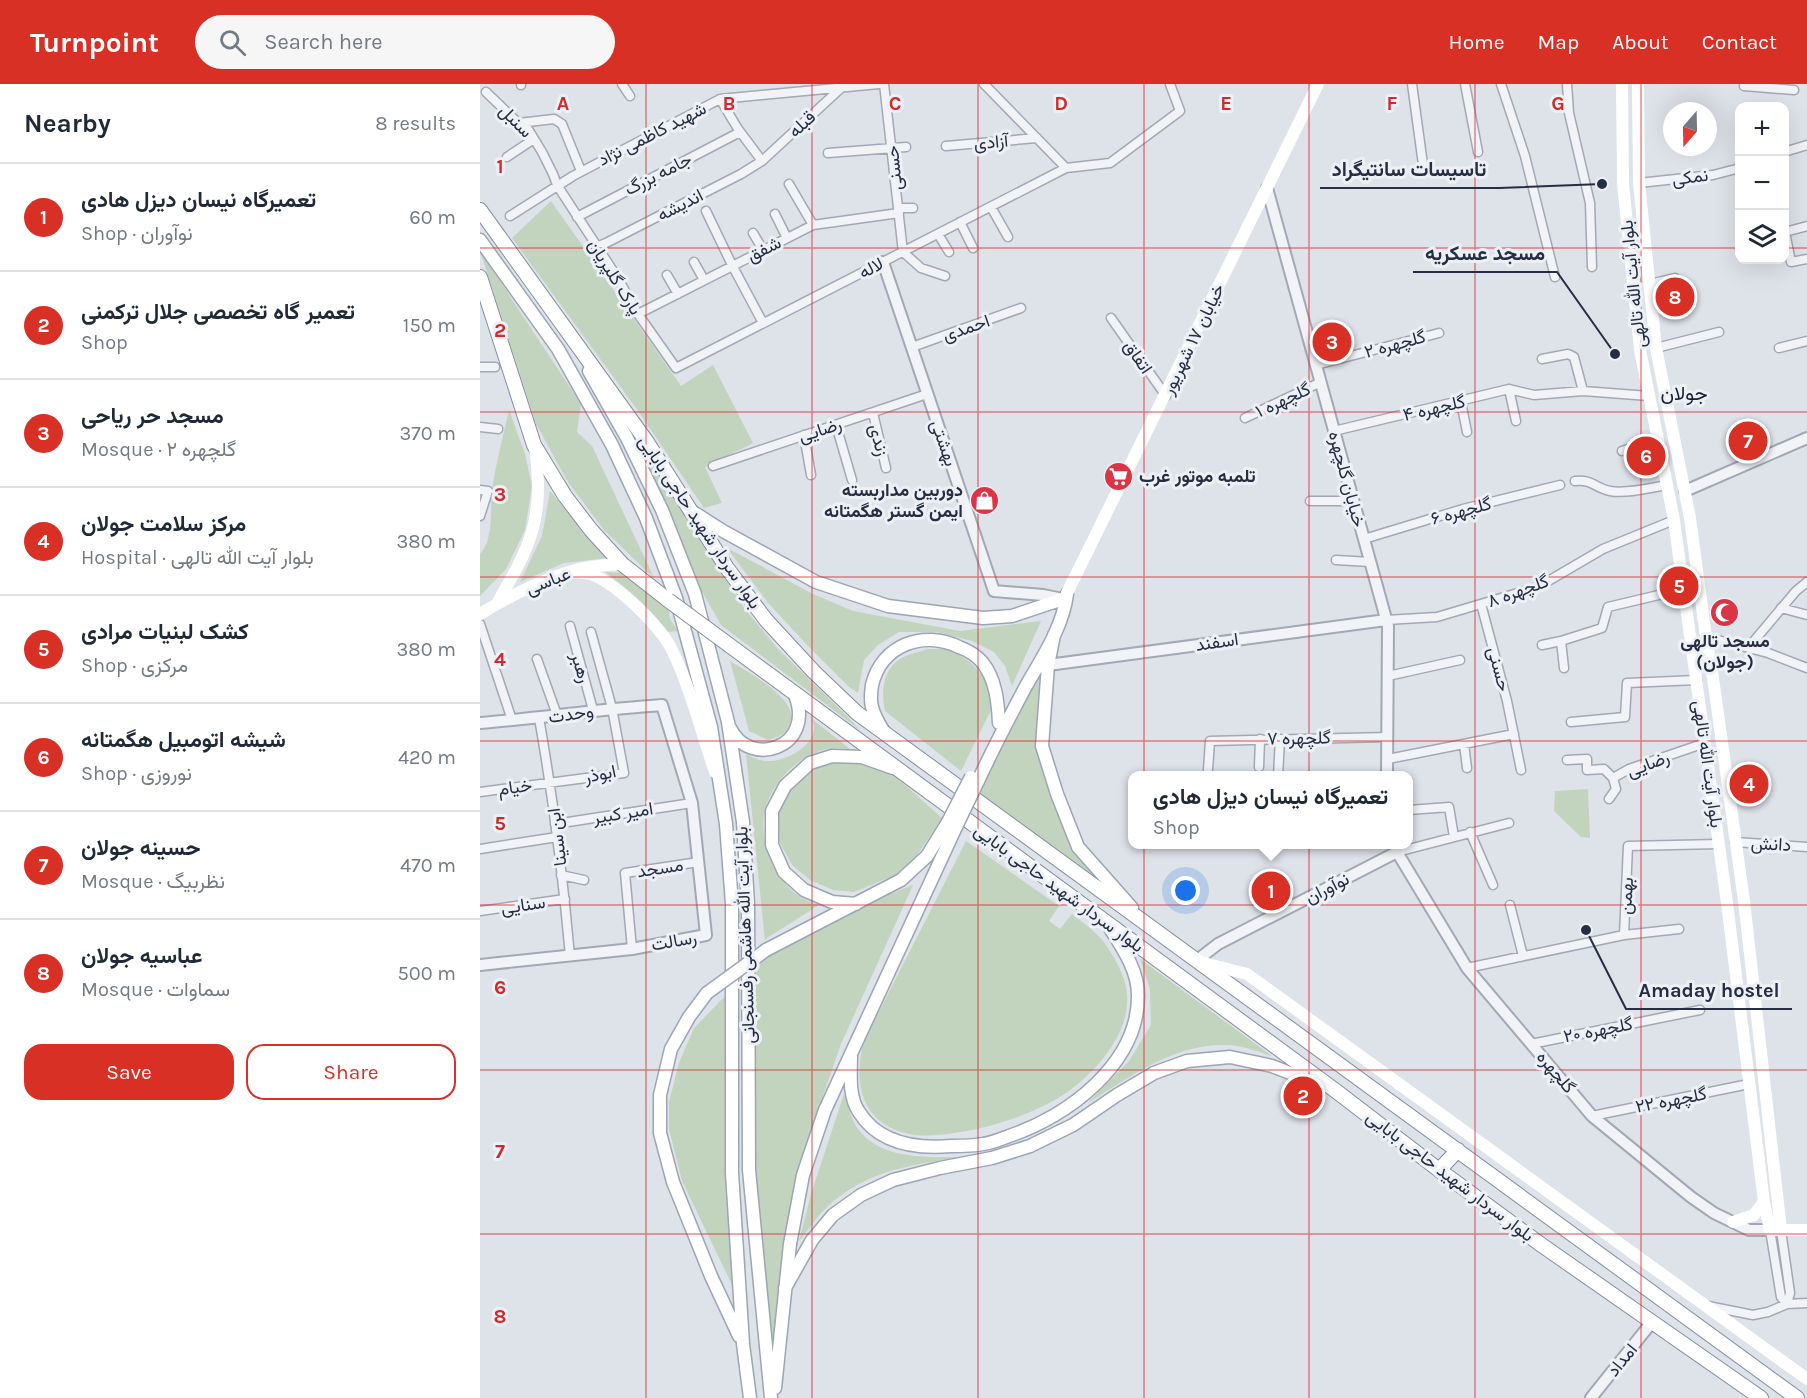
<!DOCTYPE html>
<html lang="en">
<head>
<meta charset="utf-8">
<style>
	:root { --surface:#fff; --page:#f6f6f7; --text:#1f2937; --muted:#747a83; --line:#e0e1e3; --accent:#d93025 }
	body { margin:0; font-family:Karla,Vazirmatn,sans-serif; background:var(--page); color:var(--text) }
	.controls { position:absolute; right:18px; top:18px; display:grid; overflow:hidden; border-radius:12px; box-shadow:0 6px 24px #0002 }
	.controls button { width:54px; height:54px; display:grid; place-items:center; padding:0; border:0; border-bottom:2px solid var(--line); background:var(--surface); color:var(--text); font:30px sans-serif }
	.compass { position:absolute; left:1183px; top:18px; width:54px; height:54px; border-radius:50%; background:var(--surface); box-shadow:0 6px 24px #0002; rotate:200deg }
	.you { position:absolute; left:706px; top:807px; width:21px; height:21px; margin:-15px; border:4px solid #fff; border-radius:50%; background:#1a73e8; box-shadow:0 0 0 9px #1a73e833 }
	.badge { display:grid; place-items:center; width:39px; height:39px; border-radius:50%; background:var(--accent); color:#fff; font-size:20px; font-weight:700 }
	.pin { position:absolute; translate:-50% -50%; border:3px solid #fff; box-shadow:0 2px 6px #0006 }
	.popup { position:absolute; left:648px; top:687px; width:285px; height:78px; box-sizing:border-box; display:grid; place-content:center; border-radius:12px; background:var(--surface); filter:drop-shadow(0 2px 4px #0005); font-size:20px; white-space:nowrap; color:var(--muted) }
	.popup b { font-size:22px; color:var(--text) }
	.popup::after { content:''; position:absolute; left:50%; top:100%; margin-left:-12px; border:12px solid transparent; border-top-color:var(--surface) }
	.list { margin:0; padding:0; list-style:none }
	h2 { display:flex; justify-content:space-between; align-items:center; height:78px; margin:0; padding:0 24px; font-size:26px }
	h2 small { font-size:20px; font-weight:400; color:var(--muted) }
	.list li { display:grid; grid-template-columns:39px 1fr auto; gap:18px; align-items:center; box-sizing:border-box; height:108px; padding:0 24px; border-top:2px solid var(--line) }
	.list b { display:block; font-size:22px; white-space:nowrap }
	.list p { margin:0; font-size:20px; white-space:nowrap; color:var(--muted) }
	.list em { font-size:20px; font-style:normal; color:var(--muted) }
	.actions { display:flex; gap:12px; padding:18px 24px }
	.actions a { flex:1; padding:14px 0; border:2px solid var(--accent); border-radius:18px; text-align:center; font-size:21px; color:var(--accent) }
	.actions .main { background:var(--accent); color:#fff }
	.icon { flex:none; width:33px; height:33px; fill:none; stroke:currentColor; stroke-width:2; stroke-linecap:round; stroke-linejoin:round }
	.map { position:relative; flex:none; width:1327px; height:1314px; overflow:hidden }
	header { display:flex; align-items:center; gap:36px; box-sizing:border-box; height:84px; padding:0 30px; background:var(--accent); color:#fff }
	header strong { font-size:28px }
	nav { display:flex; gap:33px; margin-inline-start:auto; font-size:21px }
	.search { width:420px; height:54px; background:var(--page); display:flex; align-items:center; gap:15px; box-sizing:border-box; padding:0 21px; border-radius:33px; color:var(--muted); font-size:22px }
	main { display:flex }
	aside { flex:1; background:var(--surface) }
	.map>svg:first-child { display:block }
	.green { fill:#c2d4be }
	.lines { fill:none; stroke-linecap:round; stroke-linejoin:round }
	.minor-casing { stroke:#a3a8b4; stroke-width:11 }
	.tertiary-casing { stroke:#a3a8b4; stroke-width:14 }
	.primary-casing { stroke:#9ca5b6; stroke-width:15 }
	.trunk-casing { stroke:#848ea1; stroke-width:16 }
	.minor { stroke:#f1f3f7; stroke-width:8 }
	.tertiary { stroke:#f1f3f7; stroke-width:10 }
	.secondary { stroke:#fff; stroke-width:12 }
	.primary { stroke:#fff; stroke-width:12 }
	.trunk { stroke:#fff; stroke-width:14 }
	.primary-bridge-casing { stroke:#9ca5b6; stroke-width:15; stroke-linecap:butt }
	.trunk-bridge-casing { stroke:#848ea1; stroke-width:16; stroke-linecap:butt }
	.primary-bridge { stroke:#fff; stroke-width:12 }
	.trunk-bridge { stroke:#fff; stroke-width:14 }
	.grid { fill:none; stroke:#d62828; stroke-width:1.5; stroke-opacity:0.55 }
	.labels { text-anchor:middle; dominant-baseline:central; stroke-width:6; stroke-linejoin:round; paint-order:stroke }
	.street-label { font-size:18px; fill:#252e42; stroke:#edf1f7 }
	.poi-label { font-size:18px; font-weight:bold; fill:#252e42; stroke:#edf1f7; text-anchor:start }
	.neighbourhood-label { font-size:20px; fill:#181f32; stroke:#edf1f7 }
	.grid-label { font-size:20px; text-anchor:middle; font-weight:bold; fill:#d62828; stroke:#edf1f7; stroke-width:6; stroke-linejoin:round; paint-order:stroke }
	.leader { fill:none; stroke:#252e42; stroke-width:2 }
	.callout-dot { fill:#252e42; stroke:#edf1f7; stroke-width:2 }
	.callout-label { font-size:20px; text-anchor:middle; font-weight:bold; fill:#252e42; stroke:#edf1f7; stroke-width:6; stroke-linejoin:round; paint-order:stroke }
</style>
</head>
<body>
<header>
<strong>Turnpoint</strong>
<div class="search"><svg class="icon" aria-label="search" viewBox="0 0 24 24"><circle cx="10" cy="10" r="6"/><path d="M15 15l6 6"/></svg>Search here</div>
<nav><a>Home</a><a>Map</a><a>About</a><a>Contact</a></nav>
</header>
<main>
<aside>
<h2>Nearby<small>8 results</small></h2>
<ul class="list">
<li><span class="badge">1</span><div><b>تعمیرگاه نیسان دیزل هادی</b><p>Shop · نوآوران</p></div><em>60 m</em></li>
<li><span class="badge">2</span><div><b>تعمیر گاه تخصصی جلال ترکمنی</b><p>Shop</p></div><em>150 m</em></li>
<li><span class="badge">3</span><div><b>مسجد حر ریاحی</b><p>Mosque · گلچهره ۲</p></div><em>370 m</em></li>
<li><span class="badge">4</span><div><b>مرکز سلامت جولان</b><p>Hospital · بلوار آیت الله تالهی</p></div><em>380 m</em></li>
<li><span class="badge">5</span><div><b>کشک لبنیات مرادی</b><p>Shop · مرکزی</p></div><em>380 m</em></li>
<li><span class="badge">6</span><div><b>شیشه اتومبیل هگمتانه</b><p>Shop · نوروزی</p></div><em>420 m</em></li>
<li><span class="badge">7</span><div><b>حسینه جولان</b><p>Mosque · نظربیگ</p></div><em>470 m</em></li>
<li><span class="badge">8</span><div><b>عباسیه جولان</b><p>Mosque · سماوات</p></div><em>500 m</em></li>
</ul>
<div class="actions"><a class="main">Save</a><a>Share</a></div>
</aside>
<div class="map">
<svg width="1327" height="1314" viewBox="0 0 1327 1314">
	<rect width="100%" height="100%" fill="#dee2e9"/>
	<path class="green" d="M71 117 201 302 233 281 273 359 225 383 242 419 224 424 156 324 32 154Z
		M0 167 101 320 97 348 112 362 174 494 124 446 88 398 56 340Z
		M137 319 264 524 298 565 367 632 380 646 241 541 220 504 180 405Z
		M29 326 45 370 52 402 45 446 26 485 0 512V470C14 456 10 424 12 406 16 379 23 353 29 326Z
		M70 407 127 474 84 479 40 498 62 452Z
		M247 464 333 510 373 527 480 547 561 537 532 602 525 582 514 568 492 557 457 548H419L398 561 384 576 378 609 368 602 330 564 289 520Z
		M125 488 144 489 175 515 188 523 190 535 198 547 187 548C170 524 149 506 125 488Z
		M448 565H463L477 570 490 578 502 591 511 603 515 618 481 687 405 627C401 608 402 587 420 575 428 570 439 568 448 565Z
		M566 573 561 588 560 655 569 707 589 752 665 834 492 712Z
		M250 577C267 588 322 616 310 641 306 651 297 653 288 656L269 647Z
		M332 635 370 665C363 665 355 664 347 665 333 668 318 677 308 687 297 698 286 715 284 731 279 758 298 801 322 814 327 817 334 819 339 821L287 854 285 857 266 670C273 674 280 677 288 677 304 678 334 663 334 644 334 641 333 638 332 635Z
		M380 679 415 692 462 734 427 786 374 808 353 806 330 796 312 781 300 759 298 729 309 706 334 685 351 680Z
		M1108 705 1110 754 1101 753 1074 727 1075 707Z
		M486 757 579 822 569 837 580 845 592 830C602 838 615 847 623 857 633 871 646 892 647 910 651 953 608 998 573 1017 546 1032 517 1041 487 1047 463 1051 435 1056 411 1044 377 1027 375 990 384 957Z
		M433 801 361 960 316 1089 302 1203 294 1293 271 1086 270 880 377 823Z
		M660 875 792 972C778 968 762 961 747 961 694 959 650 993 608 1019L649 977 671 941 670 905Z
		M246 911 245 1090 254 1205 202 1097 189 1045V1018L199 979 214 944Z
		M364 1010C368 1022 371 1035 378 1045 401 1076 446 1073 480 1073 427 1082 382 1087 342 1128 334 1137 327 1148 319 1157L331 1110Z"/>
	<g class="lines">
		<defs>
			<path id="minor" d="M142 0 150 12
				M404 0 423 168 441 184 465 192
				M504 0 586 84
				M932 0 944 88
				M985 0 998 68
				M1021 0 1045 72 1075 193
				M1087 0 1089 29 1110 119 1112 183
				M41 1V0
				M1264 2 1314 6
				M6 8 35 36 48 45 62 68 73 90 77 101 137 193 158 230 196 284 586 84 630 79 700 27 690 0
				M240 15 258 45 282 77
				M39 39 74 35 82 40 101 87
				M466 62 557 54
				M1304 68 1327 61
				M348 69 426 63
				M27 73 54 55
				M1159 99 1233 91 1260 84
				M309 100 333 141
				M511 123 528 153
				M418 124H433
				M226 127 252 181 283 239
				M295 130 307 154
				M30 132 93 92 240 15 399 0
				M97 133 260 48
				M480 138 493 164
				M1304 143 1311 178 1327 175
				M1305 148 1327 142
				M273 149 283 166
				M458 150 469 168
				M116 163 126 159 261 90 282 77 361 4
				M214 178 224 196
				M187 191 198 210
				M1170 200 1195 194
				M158 230 333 141 419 129
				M631 234 686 312
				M432 263 541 224
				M1176 264 1239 248
				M1299 264 1327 257
				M1062 275 1088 270 1094 273 1103 307
				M836 281 959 249
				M0 283H15
				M1029 305 1036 337
				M981 318 987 348
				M393 329 406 384
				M765 334 841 298
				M356 341 372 396
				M0 343 18 345
				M854 347 1029 305 1054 311 1103 307 1169 312
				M324 351 331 391
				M1142 367 1178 355
				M233 382 447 310
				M1095 397C1112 395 1115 404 1130 407 1146 410 1171 404 1187 401
				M0 406 8 407 0 432
				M830 417H874
				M884 455 983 425 1080 401
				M856 476 890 478
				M1001 520 1027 617 1041 686
				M1301 524 1327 531
				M906 536 957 533 1058 503 1123 465 1194 436
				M0 540 32 636
				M90 542 113 626
				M1226 553 1288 569 1327 584
				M1062 561 1081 557
				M1268 564 1316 507 1327 498
				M57 575 77 631
				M1084 584 1081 557 1122 544 1128 523 1204 505
				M908 592 980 576
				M59 634C73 713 83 793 90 872
				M1091 638 1145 633 1147 599 1217 596
				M984 660 987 684
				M908 675 1034 650
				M1087 676 1107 675V686L1124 685 1133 694
				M779 683 780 655
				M728 686 730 657 908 653
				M798 692 800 655
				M0 708 144 689 132 624 111 548
				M1129 715 1136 705 1133 694 1149 685 1225 659
				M929 726 969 723 974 753
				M75 740 212 719
				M990 748 1013 801
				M1255 758 1327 763
				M0 765 77 753
				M917 768 1029 739
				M81 791 104 796
				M1030 821 1043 872
				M0 827 85 815
				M1144 851 1148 762 1239 760
				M152 865 145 789 219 778
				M987 884 1144 851 1199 845
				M1051 960 1220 926
				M1112 1032 1269 1000
				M1290 1146 1301 1213 1307 1220
				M1301 1146 1310 1209 1307 1220
				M1228 1222 1273 1231 1288 1228 1307 1220 1327 1219"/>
			<path id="tertiary" d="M787 104 908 542 907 692
				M403 178 514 507 563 511 583 515
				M1205 407 1327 354
				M568 581 906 536
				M0 639C61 634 121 625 182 621L212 719 226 851 152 865 0 881
				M915 760 917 768 987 884 1112 1032 1211 1113 1234 1129 1269 1146H1290
				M716 877 738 860 917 768
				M1111 1314 1172 1238"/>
			<path id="primary" d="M0 156 78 265 132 361 166 434 196 514 231 643 246 740 252 820V1089L263 1260 270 1314
				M109 287 147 354 182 426 215 510 248 638 263 738 268 820 269 1086 291 1314
				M210 426 243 447 336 498 408 522 503 534 532 532 583 515
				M574 551 568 581 562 662 577 710 598 763 652 824
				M250 644C269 685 336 664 315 611
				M404 648C399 640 394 632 392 623 390 616 391 608 392 601 402 560 444 546 479 563 487 566 496 571 502 578 516 595 518 619 519 639
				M498 697C513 665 529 634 546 602 562 574 583 543 587 510
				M376 820 352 818 324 806 304 788 292 761V727L305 702 330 679 352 672 382 673 413 684
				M286 866 421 796 447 772 468 738
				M227 909 209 933 191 965 180 1011V1049L193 1098 231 1192 259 1252
				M371 970C371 989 368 1012 379 1028 399 1060 436 1065 471 1062 482 1062 493 1062 503 1060 512 1059 521 1055 529 1052 589 1032 659 979 658 911 658 885 641 862 628 841
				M305 1204 332 1156 353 1131 381 1111 413 1096 460 1084 512 1074 550 1062 593 1041 637 1011 674 989 707 977 750 973 792 982 844 1002
				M295 1304 310 1160 323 1091 345 1026 475 745"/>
			<path id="trunk" d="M0 126 167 358 247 484 286 536 334 588 377 629 1317 1314
				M0 193 54 361 85 412 111 446 142 480 188 516
				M249 561 856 1007 959 1086 1063 1162 1281 1314
				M959 1086 978 1066"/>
		</defs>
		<use href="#minor" class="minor-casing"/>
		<use href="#tertiary" class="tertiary-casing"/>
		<use href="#primary" class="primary-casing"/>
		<use href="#trunk" class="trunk-casing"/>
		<use href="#minor" class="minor"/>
		<use href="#tertiary" class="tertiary"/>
		<path class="secondary" d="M1142 0 1143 100 1160 266 1194 436 1247 819 1284 1118 1290 1146H1327
			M1158 0 1159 99 1176 264 1210 434 1226 553 1233 594 1264 817 1301 1146
			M90 488C98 489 107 488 113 491 138 501 181 543 192 566 211 605 221 648 235 688
			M587 509 838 0
			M18 518C26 502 37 486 44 469 60 435 60 400 55 364
			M0 530C30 512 64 494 99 485 113 482 128 481 142 480
			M720 878 767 890 1327 1295
			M1253 1138 1274 1131 1284 1118"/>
		<use href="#primary" class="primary"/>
		<use href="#trunk" class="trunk"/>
		<defs>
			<path id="primary-bridge" d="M468 738 491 693
				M475 745 498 697
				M227 909 286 866"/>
			<path id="trunk-bridge" d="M188 516 249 561"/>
		</defs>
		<use href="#primary-bridge" class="primary-bridge-casing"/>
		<use href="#trunk-bridge" class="trunk-bridge-casing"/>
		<use href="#primary-bridge" class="primary-bridge"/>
		<use href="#trunk-bridge" class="trunk-bridge"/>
	</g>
	<path class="grid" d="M166 0V1314M332 0V1314M498 0V1314M664 0V1314M829 0V1314M995 0V1314M1161 0V1314M0 164H1260M1304 164H1327M0 328H1327M0 493H1327M0 657H1327M0 821H1327M0 986H1327M0 1150H1327"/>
	<defs>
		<symbol id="supermarket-disc" viewBox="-11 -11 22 22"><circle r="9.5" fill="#dd3445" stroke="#edf1f7"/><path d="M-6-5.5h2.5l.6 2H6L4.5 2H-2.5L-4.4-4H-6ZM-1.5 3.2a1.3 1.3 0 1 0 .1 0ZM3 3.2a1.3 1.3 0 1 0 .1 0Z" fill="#fff"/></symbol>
		<symbol id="shop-disc" viewBox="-11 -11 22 22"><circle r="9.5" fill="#dd3445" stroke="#edf1f7"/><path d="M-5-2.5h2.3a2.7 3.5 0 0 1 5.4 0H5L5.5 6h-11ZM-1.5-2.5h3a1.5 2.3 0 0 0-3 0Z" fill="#fff"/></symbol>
		<symbol id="mosque-disc" viewBox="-11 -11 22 22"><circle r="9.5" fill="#dd3445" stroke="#edf1f7"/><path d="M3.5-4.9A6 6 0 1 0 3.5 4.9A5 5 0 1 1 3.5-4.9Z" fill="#fff"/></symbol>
	</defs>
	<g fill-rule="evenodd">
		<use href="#supermarket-disc" x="622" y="376" width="33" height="33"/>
		<use href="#shop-disc" x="488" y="400" width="33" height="33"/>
		<use href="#mosque-disc" x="1228" y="512" width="33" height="33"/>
	</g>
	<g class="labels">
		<g class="street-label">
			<text transform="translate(36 37) rotate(45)">سنبل</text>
			<text transform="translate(322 40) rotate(-43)">قبله</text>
			<text transform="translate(172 50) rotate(-27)">شهید کاظمی نژاد</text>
			<text transform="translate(511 58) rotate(-5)">آزادی</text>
			<text transform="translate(414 84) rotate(-96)">حسنی</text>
			<text transform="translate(178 90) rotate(-27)">جامه بزرگ</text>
			<text transform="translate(1210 93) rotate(-7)">نمکی</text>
			<text transform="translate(200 121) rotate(-27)">اندیشه</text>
			<text transform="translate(284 165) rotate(-26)">شفق</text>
			<text transform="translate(391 184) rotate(-27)">لاله</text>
			<text transform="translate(135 193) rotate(58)">پارک گلپریان</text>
			<text transform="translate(1153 200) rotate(-96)">بلوار آیت الله تالهی</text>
			<text transform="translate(486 244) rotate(-19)">احمدی</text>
			<text transform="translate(713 255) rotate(-64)">خیابان ۱۷ شهریور</text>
			<text transform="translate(915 260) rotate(-15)">گلچهره ۲</text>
			<text transform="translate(658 273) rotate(55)">اتفاق</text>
			<text transform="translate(803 316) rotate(-25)">گلچهره ۱</text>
			<text transform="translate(954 324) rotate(-13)">گلچهره ۴</text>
			<text transform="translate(340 346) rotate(-18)">رضایی</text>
			<text transform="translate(399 356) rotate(76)">زندی</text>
			<text transform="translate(464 359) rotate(71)">بهشتی</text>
			<text transform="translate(867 395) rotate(75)">خیابان گلچهره</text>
			<text transform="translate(981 427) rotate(-15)">گلچهره ۶</text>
			<text transform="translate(220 438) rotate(56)">بلوار سردار شهید حاجی بابایی</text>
			<text transform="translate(68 497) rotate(-22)">عباسی</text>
			<text transform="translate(1038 507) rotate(-20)">گلچهره ۸</text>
			<text transform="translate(737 558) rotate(-8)">اسفند</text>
			<text transform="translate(101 584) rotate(74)">رهبر</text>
			<text transform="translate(1019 585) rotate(75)">حسنی</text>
			<text transform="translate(91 630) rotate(-8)">وحدت</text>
			<text transform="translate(819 654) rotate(-1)">گلچهره ۷</text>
			<text transform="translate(1168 680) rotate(-21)">رضایی</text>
			<text transform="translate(1228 680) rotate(82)">بلوار آیت الله تالهی</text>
			<text transform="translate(120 690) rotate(-12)">ابوذر</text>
			<text transform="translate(35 703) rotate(-8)">خیام</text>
			<text transform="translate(143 729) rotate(-9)">امیر کبیر</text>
			<text transform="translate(77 753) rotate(-97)">ابن سینا</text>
			<text transform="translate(1291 760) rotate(3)">دانش</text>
			<text transform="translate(180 784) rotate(-9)">مسجد</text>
			<text transform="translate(579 804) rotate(36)">بلوار سردار شهید حاجی بابایی</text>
			<text transform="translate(847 804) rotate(-27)">نوآوران</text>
			<text transform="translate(1146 812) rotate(-87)">بهمن</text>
			<text transform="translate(43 821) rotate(-8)">سنایی</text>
			<text transform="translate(265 851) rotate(-92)">بلوار آیت الله هاشمی رفسنجانی</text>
			<text transform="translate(194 857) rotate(-10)">رسالت</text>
			<text transform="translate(1118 946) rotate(-11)">گلچهره ۲۰</text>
			<text transform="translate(1076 988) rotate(50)">گلچهره</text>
			<text transform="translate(1191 1016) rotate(-11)">گلچهره ۲۲</text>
			<text transform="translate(970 1092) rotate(37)">بلوار سردار شهید حاجی بابایی</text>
			<text transform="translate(1142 1276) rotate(-51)">امداد</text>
		</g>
		<g class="poi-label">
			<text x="659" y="392">تلمبه موتور غرب</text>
			<text x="483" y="406" text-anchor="end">دوربین مداربسته<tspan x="483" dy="21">ایمن گستر هگمتانه</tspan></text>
			<text x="1245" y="557" text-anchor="middle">مسجد تالهی<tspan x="1245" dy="21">(جولان)</tspan></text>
		</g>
		<g class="neighbourhood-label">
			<text x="1204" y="309">جولان</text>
		</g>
	</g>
	<g class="grid-label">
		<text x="83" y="26">A</text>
		<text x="249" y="26">B</text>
		<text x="415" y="26">C</text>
		<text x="581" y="26">D</text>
		<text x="746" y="26">E</text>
		<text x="912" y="26">F</text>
		<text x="1078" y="26">G</text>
		<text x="20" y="89">1</text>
		<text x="20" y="253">2</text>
		<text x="20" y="417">3</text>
		<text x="20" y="582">4</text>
		<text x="20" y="746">5</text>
		<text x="20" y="910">6</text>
		<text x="20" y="1074">7</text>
		<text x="20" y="1239">8</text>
	</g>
	<path class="leader" d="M1122 100L1019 104H840M1135 270L1077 188H933M1106 846L1146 925H1312"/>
	<g class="callout-dot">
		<circle cx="1122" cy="100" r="6"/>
		<circle cx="1135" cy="270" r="6"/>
		<circle cx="1106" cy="846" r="6"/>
	</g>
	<g class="callout-label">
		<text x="929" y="92">تاسیسات سانتیگراد</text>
		<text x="1005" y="176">مسجد عسکریه</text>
		<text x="1229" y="913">Amaday hostel</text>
	</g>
</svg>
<div class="controls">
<button>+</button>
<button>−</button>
<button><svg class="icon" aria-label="layers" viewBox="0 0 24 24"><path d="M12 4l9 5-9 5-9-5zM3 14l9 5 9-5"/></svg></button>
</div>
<svg class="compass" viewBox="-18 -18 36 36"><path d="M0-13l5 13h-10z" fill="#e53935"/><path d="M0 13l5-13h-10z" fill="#747a83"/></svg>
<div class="you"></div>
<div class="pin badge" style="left:791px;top:807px">1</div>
<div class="popup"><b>تعمیرگاه نیسان دیزل هادی</b>Shop</div>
<div class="pin badge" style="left:823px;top:1012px">2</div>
<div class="pin badge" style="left:852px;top:258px">3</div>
<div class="pin badge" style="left:1269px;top:700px">4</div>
<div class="pin badge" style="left:1199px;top:502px">5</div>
<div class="pin badge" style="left:1166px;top:372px">6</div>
<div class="pin badge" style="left:1268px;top:357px">7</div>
<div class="pin badge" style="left:1195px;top:213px">8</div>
</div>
</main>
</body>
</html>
